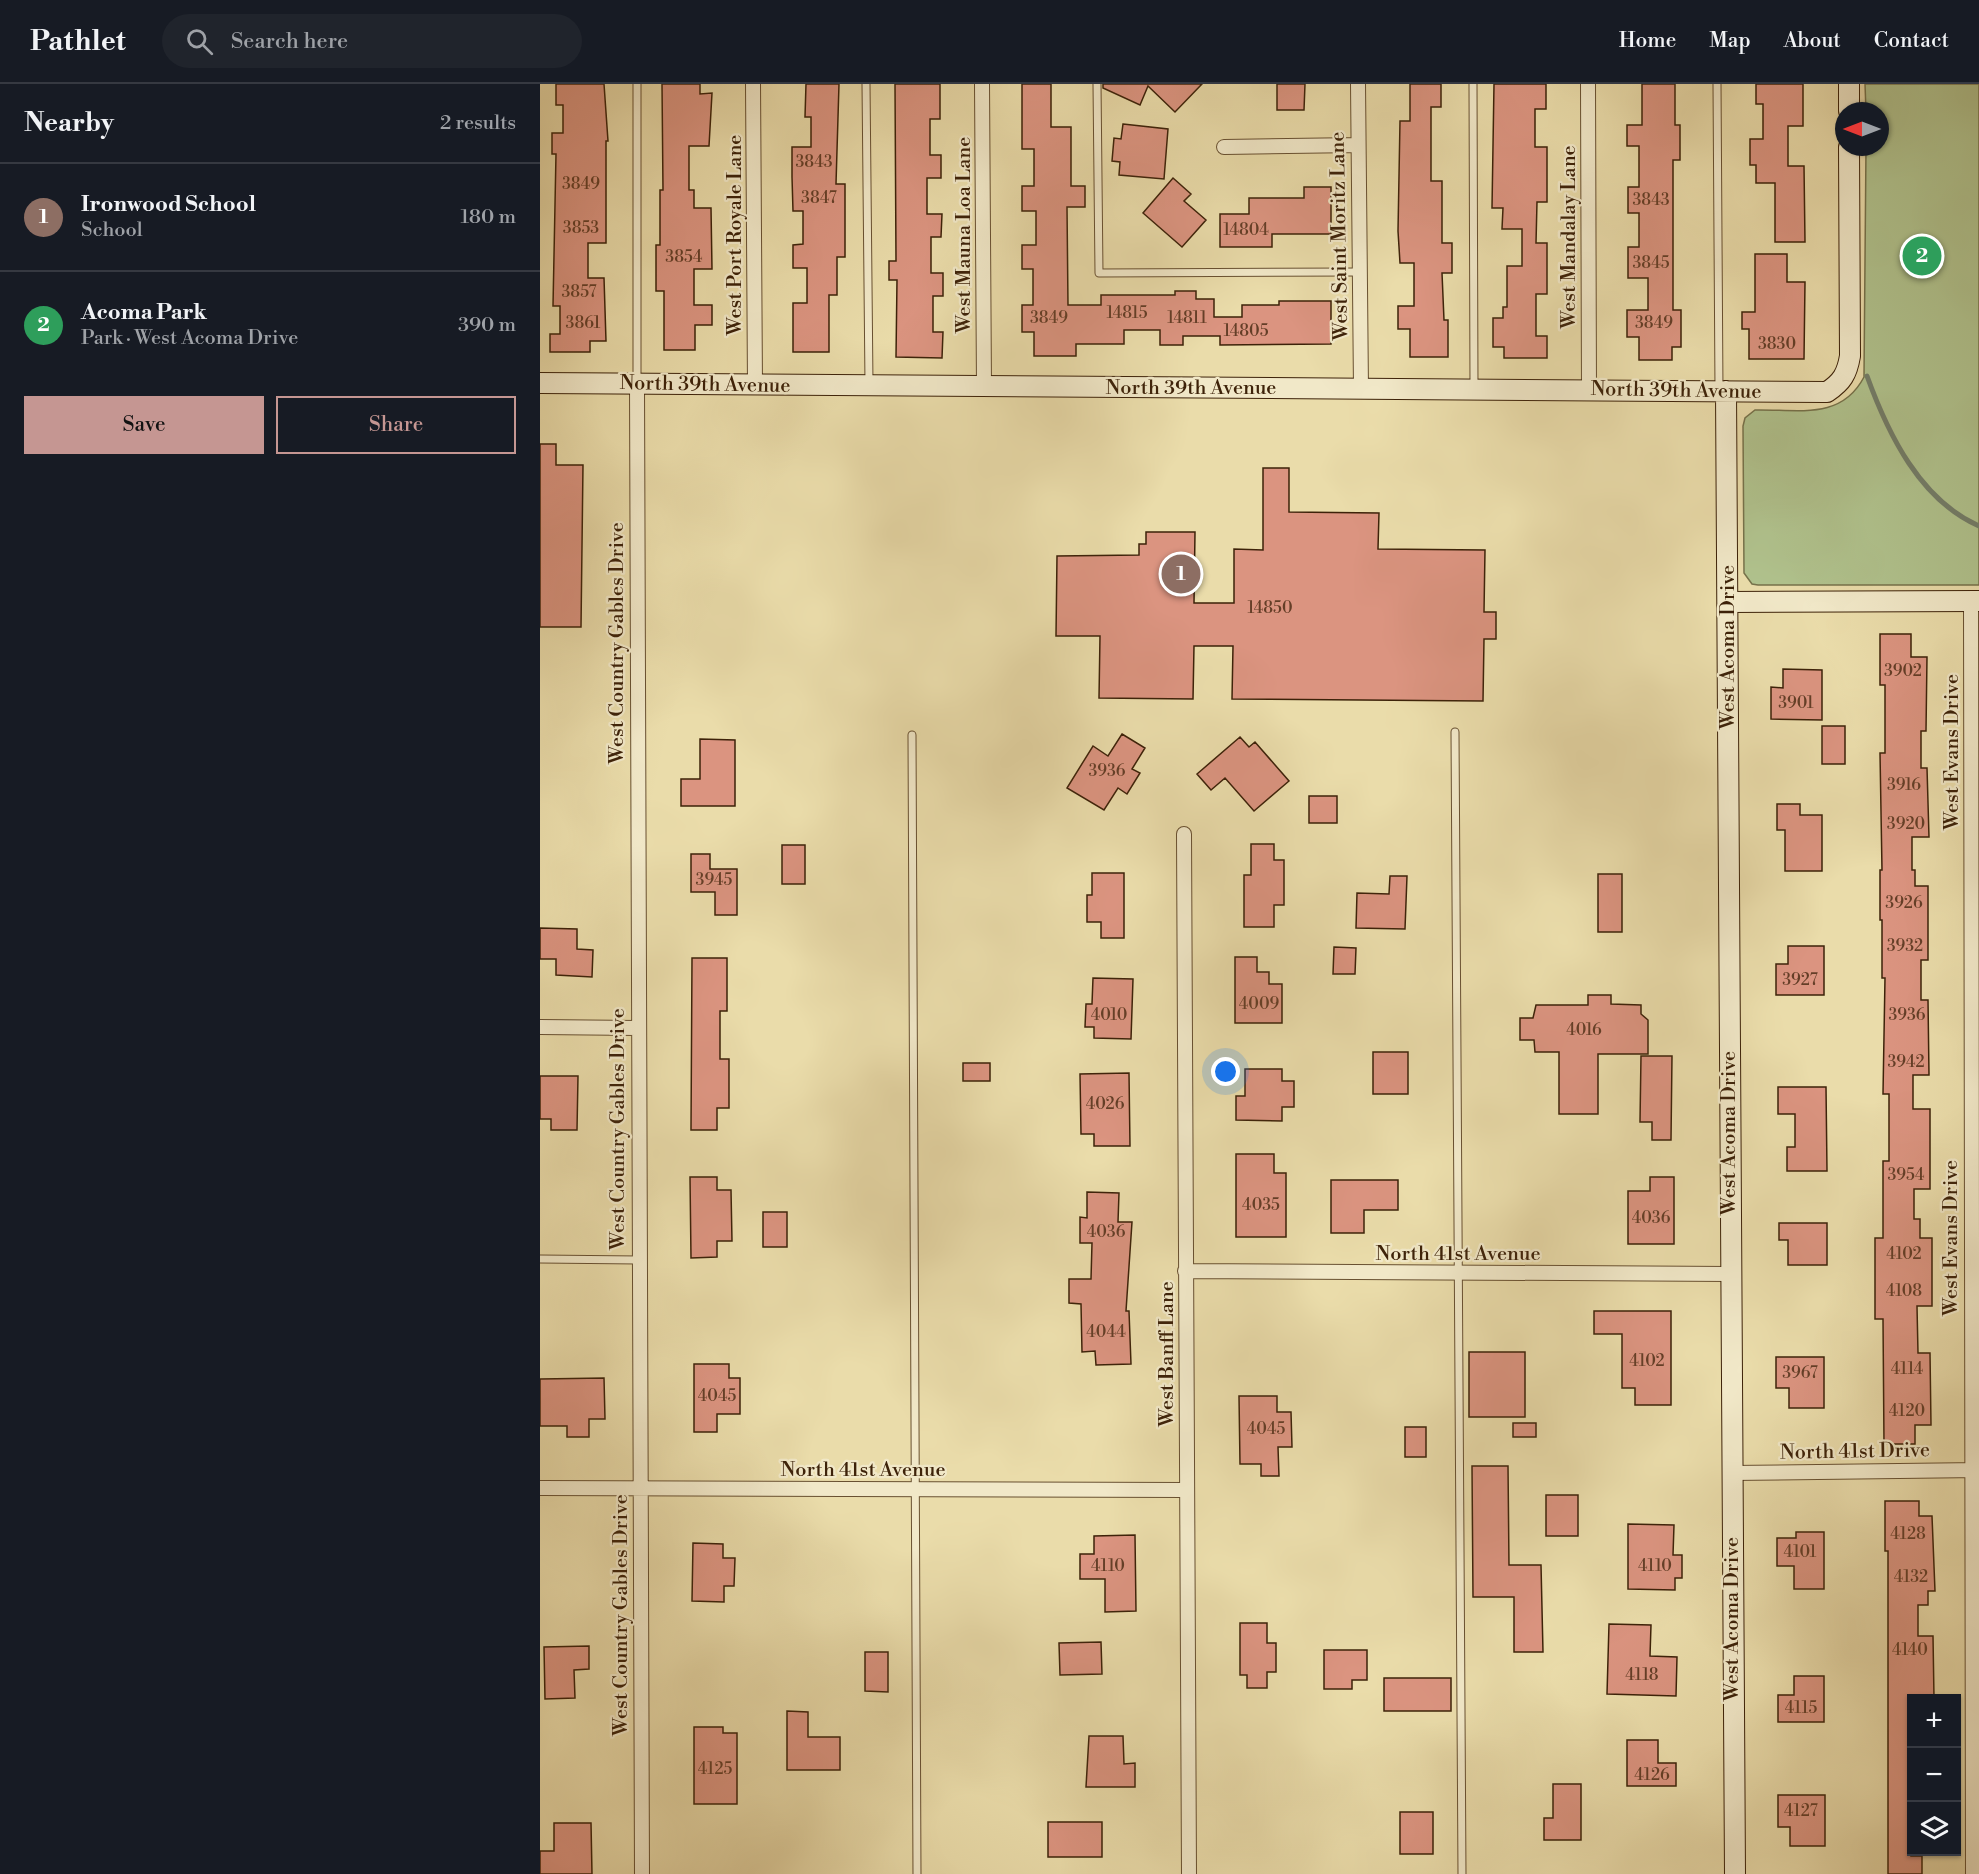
<!DOCTYPE html>
<html lang="en">
<head>
<meta charset="utf-8">
<style>
	:root { --surface:#171b24; --page:#20242c; --text:#f1f3f6; --muted:#9ea1a6; --line:#363941; --accent:#c59692 }
	body { margin:0; font-family:"Libre Bodoni",serif; background:var(--page); color:var(--text) }
	.controls { position:absolute; right:18px; bottom:18px; display:grid; overflow:hidden; border-radius:0px; box-shadow:0 2px 4px #0004 }
	.controls button { width:54px; height:54px; display:grid; place-items:center; padding:0; border:0; border-bottom:2px solid var(--line); background:var(--surface); color:var(--text); font:30px sans-serif }
	.compass { position:absolute; left:1295px; top:18px; width:54px; height:54px; border-radius:50%; background:var(--surface); box-shadow:0 2px 4px #0004; rotate:270deg }
	.you { position:absolute; left:686px; top:988px; width:21px; height:21px; margin:-15px; border:4px solid #fff; border-radius:50%; background:#1a73e8; box-shadow:0 0 0 9px #1a73e833 }
	.badge { display:grid; place-items:center; width:39px; height:39px; border-radius:50%; background:var(--accent); color:#fff; font-size:20px; font-weight:700 }
	.pin { position:absolute; translate:-50% -50%; border:3px solid #fff; box-shadow:0 2px 6px #0006 }
	.list { margin:0; padding:0; list-style:none }
	h2 { display:flex; justify-content:space-between; align-items:center; height:78px; margin:0; padding:0 24px; font-size:26px }
	h2 small { font-size:20px; font-weight:400; color:var(--muted) }
	.list li { display:grid; grid-template-columns:39px 1fr auto; gap:18px; align-items:center; box-sizing:border-box; height:108px; padding:0 24px; border-top:2px solid var(--line) }
	.list b { display:block; font-size:22px; white-space:nowrap }
	.list p { margin:0; font-size:20px; white-space:nowrap; color:var(--muted) }
	.list em { font-size:20px; font-style:normal; color:var(--muted) }
	.actions { display:flex; gap:12px; padding:18px 24px }
	.actions a { flex:1; padding:14px 0; border:2px solid var(--accent); border-radius:0px; text-align:center; font-size:21px; color:var(--accent) }
	.actions .main { background:var(--accent); color:#111 }
	.icon { flex:none; width:33px; height:33px; fill:none; stroke:currentColor; stroke-width:2; stroke-linecap:round; stroke-linejoin:round }
	.map { position:relative; flex:none; width:1439px; height:1790px; overflow:hidden }
	header { display:flex; align-items:center; gap:36px; box-sizing:border-box; height:84px; padding:0 30px; background:var(--surface); border-bottom:2px solid var(--line) }
	header strong { font-size:28px }
	nav { display:flex; gap:33px; margin-inline-start:auto; font-size:21px }
	.search { width:420px; height:54px; background:var(--page); display:flex; align-items:center; gap:15px; box-sizing:border-box; padding:0 21px; border-radius:33px; color:var(--muted); font-size:22px }
	main { display:flex }
	aside { flex:1; background:var(--surface) }
	.map>svg:first-child { display:block }
	.green { fill:#b0c28d; stroke:#76724b; stroke-width:1.5 }
	.lines { fill:none; stroke-linecap:round; stroke-linejoin:round }
	.stream { stroke:#747e6a; stroke-width:5 }
	.building { fill:#db9480; stroke:#3d2209; stroke-width:1.5 }
	.lane-casing { stroke:#685031; stroke-width:9 }
	.street-casing { stroke:#685031; stroke-width:16 }
	.secondary-casing { stroke:#3d2209; stroke-width:22 }
	.lane { stroke:#f1e8c8; stroke-width:7 }
	.street { stroke:#f1e8c8; stroke-width:14 }
	.secondary { stroke:#f1e8c8; stroke-width:20 }
	.labels { text-anchor:middle; dominant-baseline:central; stroke-width:4.5; stroke-linejoin:round; paint-order:stroke }
	.number-label { font-size:16px; fill:#643e27 }
	.street-label { font-size:20px; fill:#3d2209; stroke:#f1e8c8 }
</style>
</head>
<body>
<header>
<strong>Pathlet</strong>
<div class="search"><svg class="icon" aria-label="search" viewBox="0 0 24 24"><circle cx="10" cy="10" r="6"/><path d="M15 15l6 6"/></svg>Search here</div>
<nav><a>Home</a><a>Map</a><a>About</a><a>Contact</a></nav>
</header>
<main>
<aside>
<h2>Nearby<small>2 results</small></h2>
<ul class="list">
<li><span class="badge" style="background:#8d6e63">1</span><div><b>Ironwood School</b><p>School</p></div><em>180 m</em></li>
<li><span class="badge" style="background:#2e9e5b">2</span><div><b>Acoma Park</b><p>Park · West Acoma Drive</p></div><em>390 m</em></li>
</ul>
<div class="actions"><a class="main">Save</a><a>Share</a></div>
</aside>
<div class="map">
<svg width="1439" height="1790" viewBox="0 0 1439 1790">
	<rect width="100%" height="100%" fill="#eadcaa"/>
	<filter id="stains"><feTurbulence type="fractalNoise" baseFrequency=".00333" numOctaves="4"/><feColorMatrix values="0 0 0 0 .2 0 0 0 0 .09 0 0 0 0 .02 0 0 0 .5 -.17"/></filter>
	<radialGradient id="worn" r=".72"><stop offset=".6" stop-color="#630" stop-opacity="0"/><stop offset="1" stop-color="#630" stop-opacity=".3"/></radialGradient>
	<path class="green" d="M1325 0H1439V501H1218L1212 500 1204 489 1203 342 1205 334 1215 326C1257 325 1301 337 1324 293L1326 63H1340V27H1326Z"/>
	<g class="lines">
		<path class="stream" d="M1327 292C1348 350 1380 416 1439 442"/>
	</g>
	<path class="building" d="M16 0H64L68 57H66V159H48V194H64L66 257H50V268H10V250H20V222H13L16 70H12V49H23V21H16Z
		M122 0H160V10L172 9 169 62H149V106H154V124H171L172 185H154V221H172V241H155V266H124V207H116V161H120V106H123Z
		M266 0H299L296 100H305V173H297V211H289V268H253V219H267V184H253V161L263 160V127H253L252 93V63H271V33H265Z
		M355 0H400V35H390V71H401V94H387V130H402L401 153H391V189H403V212H393V248H403L402 274 356 273 357 196H349V177H356Z
		M482 0H511V43H531V102H545V123H527L528 221H561V211H635V207H656V215H674V233H702V221H739V217H791V260L680 261V252H643V261H620V246H584V260H536V272H494V248H482V221H493V185H482V161H496V127H482V102H494V65H482Z
		M563 0H662L635 28 608 2 600 21 563 4Z
		M737 0H765L764 26H737Z
		M870 0H901V23H891V97H902V159H912V189H902L904 236H908V273H870V245H858V222H874V179H860L858 147 860 37H870Z
		M954 0H1006V25H995V63H1007V118H997L996 159H1007V210H996V252H1007V274H964V263H953V234H963V223H967V182H982V145H962L963 124H952Z
		M1102 0H1135V41H1140V76H1133V226H1141V263H1132V276H1099V253H1087V226H1108V194H1088V163H1099V129H1088V103H1099V62H1087V41H1102Z
		M1216 0H1263V42H1248V82H1264L1265 158H1235V99H1216V81H1210V55H1223V20H1216Z
		M583 40 628 45 624 95 579 91 580 78 572 77 574 54 581 55Z
		M633 94 651 110 644 117 666 136 642 163 603 129Z
		M764 103H791V150H732V163H680V130H709V114H764Z
		M1215 170H1247V198H1265L1264 275H1209V245H1202V228H1215Z
		M0 360H16V381H43L41 543H0Z
		M723 384H749V428L839 429 838 465 945 466 944 528H956V555H944L943 617 692 615 693 562H654L653 615 559 614 560 552H516L517 472 599 471V460H606V448H655L654 519H694V465L723 466Z
		M1340 550H1371V573H1387L1386 647H1381V684H1387L1389 753H1372V786H1375V802H1388V876H1381V916H1388L1389 991H1373V1025H1390V1105H1374V1135H1380V1154H1392V1222H1377L1378 1269H1390L1391 1341H1375V1360H1344L1343 1235H1335V1154H1343V1077H1349V1010H1343L1345 894H1342V836H1340V786H1342L1340 669H1345V601H1340Z
		M1243 585 1282 586V636L1231 635V603L1243 604Z
		M1282 642H1305V680H1282Z
		M582 650 605 664 592 685 600 689 587 710 578 704 564 726 527 704 553 662 568 672Z
		M700 653 709 663 715 658 749 697 714 727 685 694 671 706 657 690Z
		M160 655 195 656V722H141V695H160Z
		M769 712H797V739H769Z
		M1237 720H1260V731H1282V787H1245V746H1237Z
		M711 760H734V776H744V821H734V843H704V791H711Z
		M242 761H265V800H242Z
		M151 770H170V785H197V831H175V808H151Z
		M552 789H584V854H561V838H547V811H552Z
		M1058 790H1082V848H1058Z
		M850 792H867L865 845 816 844 817 809 849 810Z
		M0 844 37 845V865L53 866 52 893 16 891V875H0Z
		M1248 862H1284V911H1236V880H1248Z
		M794 863 816 864 815 890H793Z
		M695 873H717V888H729V900H742V939H695Z
		M152 874H187V927H180V975H189V1024H177V1046H151Z
		M553 894 593 895 591 955 554 954V943H545L546 920H552Z
		M1048 911H1071V920L1101 921V930L1108 936V970H1058V1030H1019V968H995L994 956H980V934H993L996 921H1048Z
		M833 968H868V1010H833Z
		M1101 972H1132L1131 1056H1112V1038H1100Z
		M423 979H450V997H423Z
		M705 985H742V997H754V1023H742V1037L696 1036V1012H705Z
		M589 989 590 1062H554V1050H541L540 990Z
		M0 992H38L37 1046H11V1035H0Z
		M1238 1003H1286L1287 1087H1247V1063H1255V1030H1238Z
		M696 1070H734V1089H746V1153H696Z
		M150 1093H177V1106H191L192 1157H177V1173L151 1174Z
		M1110 1093H1134V1160H1088V1107H1110Z
		M791 1096H858V1126H824V1149H791Z
		M547 1108 579 1109 578 1138H592L586 1227H589L591 1280 556 1281 555 1267 542 1268 541 1220 529 1219V1195H551L552 1159H540V1133L547 1134Z
		M223 1128H247V1163H223Z
		M1239 1139H1287V1181H1248V1156H1239Z
		M1054 1227H1131V1321H1095V1304H1082V1250H1054Z
		M929 1268H985V1333H929Z
		M1236 1273H1284V1324H1249V1304H1236Z
		M154 1280H189V1294H200V1330H177V1348H154Z
		M64 1294 65 1335H49V1353H27V1342H0V1295Z
		M699 1312H737V1328H751L752 1363H738L739 1392H721V1380H700Z
		M973 1339H996V1353H973Z
		M865 1343H886V1373H865Z
		M932 1382H968L969 1481H1001L1003 1568H974V1513H933Z
		M1006 1411H1038V1452H1006Z
		M1345 1417H1379V1432H1392L1395 1507H1388V1521H1378V1552H1393L1394 1614H1371V1772H1382V1790H1348V1467H1345Z
		M1088 1440 1134 1441 1133 1471H1142V1494H1135V1506L1088 1505Z
		M1256 1448H1284V1505H1254V1482H1237V1454H1256Z
		M595 1451 596 1527 565 1528V1495H540V1470H554V1452Z
		M153 1459 183 1460V1474H195L194 1502H184V1518L152 1517Z
		M700 1539H727V1559H736V1588H727V1604H707V1591H700Z
		M1069 1540 1111 1541 1110 1572 1137 1573 1136 1612 1067 1610Z
		M561 1558 562 1590 520 1591 519 1559Z
		M49 1562V1585L34 1586 35 1614 5 1615 4 1563Z
		M784 1566H827V1596H812V1605H784Z
		M325 1568H348V1608L325 1607Z
		M1254 1592H1284V1638H1238V1611H1254Z
		M844 1594H911V1627H844Z
		M247 1627 268 1628V1653H300V1686H247Z
		M154 1643H183V1649H197V1720H154Z
		M549 1652H583L584 1680 595 1679V1703H546Z
		M1087 1656H1118V1679H1136V1702H1087Z
		M1013 1700H1041V1756H1004V1734H1013Z
		M1238 1711H1285V1762H1250V1743H1238Z
		M860 1728H893V1770H860Z
		M508 1738H562V1773H508Z
		M14 1739H51L52 1790H0V1767H14Z"/>
	<g class="lines">
		<defs>
			<path id="lane" d="M97 0V297
				M326 0 329 300
				M557 0 559 189 820 188
				M933 0 934 303
				M1177 0 1179 306
				M915 648 922 1790
				M372 651 377 1790
				M0 1175 98 1176"/>
			<path id="street" d="M213 0 215 301
				M442 0 444 303
				M818 0 821 305
				M1048 0 1049 306
				M684 63 818 61
				M97 300 102 1790
				M1431 517 1433 1790
				M644 750 649 1790
				M0 943 97 944
				M645 1187 1190 1190
				M1191 1389 1439 1386
				M0 1404 647 1406"/>
			<path id="secondary" d="M1309 0V27
				M0 299 1287 308C1302 298 1307 290 1310 272L1309 63
				M1186 307 1195 1790
				M1188 518 1439 517"/>
		</defs>
		<use href="#lane" class="lane-casing"/>
		<use href="#street" class="street-casing"/>
		<use href="#secondary" class="secondary-casing"/>
		<use href="#lane" class="lane"/>
		<use href="#street" class="street"/>
		<use href="#secondary" class="secondary"/>
	</g>
	<g class="labels">
		<g class="number-label">
			<text x="274" y="78">3843</text>
			<text x="41" y="100">3849</text>
			<text x="279" y="114">3847</text>
			<text x="1111" y="116">3843</text>
			<text x="41" y="144">3853</text>
			<text x="706" y="146">14804</text>
			<text x="144" y="173">3854</text>
			<text x="1111" y="179">3845</text>
			<text x="39" y="208">3857</text>
			<text x="587" y="229">14815</text>
			<text x="509" y="234">3849</text>
			<text x="647" y="234">14811</text>
			<text x="43" y="239">3861</text>
			<text x="1114" y="239">3849</text>
			<text x="706" y="247">14805</text>
			<text x="1237" y="260">3830</text>
			<text x="730" y="524">14850</text>
			<text x="1363" y="587">3902</text>
			<text x="1256" y="619">3901</text>
			<text x="567" y="687">3936</text>
			<text x="1364" y="701">3916</text>
			<text x="1366" y="740">3920</text>
			<text x="174" y="796">3945</text>
			<text x="1364" y="819">3926</text>
			<text x="1365" y="862">3932</text>
			<text x="1260" y="896">3927</text>
			<text x="719" y="920">4009</text>
			<text x="569" y="931">4010</text>
			<text x="1367" y="931">3936</text>
			<text x="1044" y="946">4016</text>
			<text x="1366" y="978">3942</text>
			<text x="565" y="1020">4026</text>
			<text x="1366" y="1091">3954</text>
			<text x="721" y="1121">4035</text>
			<text x="1111" y="1134">4036</text>
			<text x="566" y="1148">4036</text>
			<text x="1364" y="1170">4102</text>
			<text x="1364" y="1207">4108</text>
			<text x="566" y="1248">4044</text>
			<text x="1107" y="1277">4102</text>
			<text x="1367" y="1285">4114</text>
			<text x="1260" y="1289">3967</text>
			<text x="177" y="1312">4045</text>
			<text x="1367" y="1327">4120</text>
			<text x="726" y="1345">4045</text>
			<text x="1368" y="1450">4128</text>
			<text x="1260" y="1468">4101</text>
			<text x="568" y="1482">4110</text>
			<text x="1115" y="1482">4110</text>
			<text x="1371" y="1493">4132</text>
			<text x="1370" y="1566">4140</text>
			<text x="1102" y="1591">4118</text>
			<text x="1261" y="1624">4115</text>
			<text x="175" y="1685">4125</text>
			<text x="1112" y="1691">4126</text>
			<text x="1261" y="1727">4127</text>
		</g>
		<g class="street-label">
			<text transform="translate(195 151) rotate(-90)">West Port Royale Lane</text>
			<text transform="translate(424 151) rotate(-90)">West Mauna Loa Lane</text>
			<text transform="translate(800 152) rotate(-91)">West Saint Moritz Lane</text>
			<text transform="translate(1029 153) rotate(-90)">West Mandalay Lane</text>
			<text transform="translate(165 301) rotate(1)">North 39th Avenue</text>
			<text x="651" y="304">North 39th Avenue</text>
			<text transform="translate(1136 307) rotate(1)">North 39th Avenue</text>
			<text transform="translate(77 559) rotate(-90)">West Country Gables Drive</text>
			<text transform="translate(1188 563) rotate(-90)">West Acoma Drive</text>
			<text transform="translate(1412 668) rotate(-90)">West Evans Drive</text>
			<text transform="translate(78 1045) rotate(-90)">West Country Gables Drive</text>
			<text transform="translate(1189 1049) rotate(-90)">West Acoma Drive</text>
			<text transform="translate(1411 1154) rotate(-90)">West Evans Drive</text>
			<text x="918" y="1170">North 41st Avenue</text>
			<text transform="translate(627 1270) rotate(-90)">West Banff Lane</text>
			<text transform="translate(1315 1368) rotate(-1)">North 41st Drive</text>
			<text x="323" y="1386">North 41st Avenue</text>
			<text transform="translate(81 1531) rotate(-90)">West Country Gables Drive</text>
			<text transform="translate(1192 1535) rotate(-90)">West Acoma Drive</text>
		</g>
	</g>
	<rect width="100%" height="100%" filter="url(#stains)"/>
	<rect width="100%" height="100%" fill="url(#worn)"/>
</svg>
<div class="controls">
<button>+</button>
<button>−</button>
<button><svg class="icon" aria-label="layers" viewBox="0 0 24 24"><path d="M12 4l9 5-9 5-9-5zM3 14l9 5 9-5"/></svg></button>
</div>
<svg class="compass" viewBox="-18 -18 36 36"><path d="M0-13l5 13h-10z" fill="#e53935"/><path d="M0 13l5-13h-10z" fill="#9ea1a6"/></svg>
<div class="you"></div>
<div class="pin badge" style="left:641px;top:490px;background:#8d6e63">1</div>
<div class="pin badge" style="left:1382px;top:172px;background:#2e9e5b">2</div>
</div>
</main>
</body>
</html>
